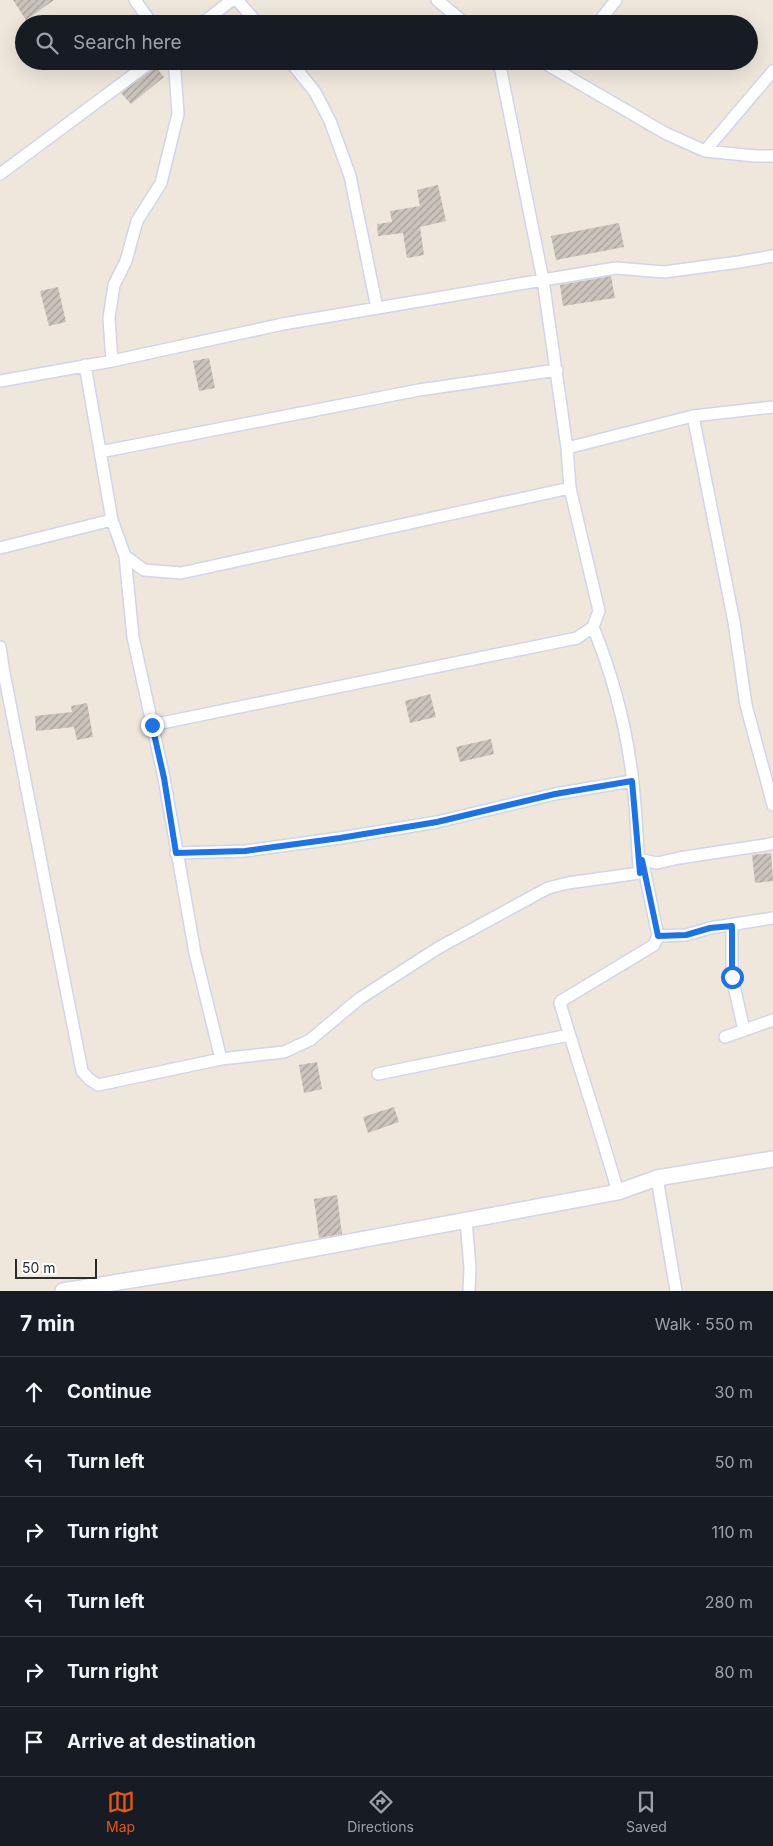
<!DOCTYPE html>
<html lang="en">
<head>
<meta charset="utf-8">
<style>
	:root { --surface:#171b24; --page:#242831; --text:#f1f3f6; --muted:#9ea1a6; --line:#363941; --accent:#ea580c }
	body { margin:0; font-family:Inter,sans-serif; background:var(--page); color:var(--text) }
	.scale { position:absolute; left:15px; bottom:12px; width:82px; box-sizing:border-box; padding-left:5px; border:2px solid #2b2b2b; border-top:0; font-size:14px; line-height:18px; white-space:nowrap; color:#2b2b2b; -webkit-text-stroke:4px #fff; paint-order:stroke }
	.stop { position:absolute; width:15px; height:15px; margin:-11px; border:4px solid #1a73e8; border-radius:50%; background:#fff }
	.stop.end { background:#1a73e8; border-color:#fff; box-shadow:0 1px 5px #0008 }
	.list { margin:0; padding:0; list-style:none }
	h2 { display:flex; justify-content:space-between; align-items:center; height:65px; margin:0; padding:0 20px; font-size:21px }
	h2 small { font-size:16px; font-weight:400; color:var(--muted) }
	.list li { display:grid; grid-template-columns:32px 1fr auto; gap:15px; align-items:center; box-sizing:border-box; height:70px; padding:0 20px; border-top:1px solid var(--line) }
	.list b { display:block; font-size:19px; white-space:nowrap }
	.list em { font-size:16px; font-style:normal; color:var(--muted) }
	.icon { flex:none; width:28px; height:28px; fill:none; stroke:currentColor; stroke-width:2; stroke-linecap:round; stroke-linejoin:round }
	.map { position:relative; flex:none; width:773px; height:1291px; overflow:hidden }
	.search { position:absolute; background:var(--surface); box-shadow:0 5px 20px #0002; left:15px; right:15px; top:15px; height:55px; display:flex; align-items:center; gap:12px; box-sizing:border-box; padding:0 18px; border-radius:28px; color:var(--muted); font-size:19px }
	.sheet { height:485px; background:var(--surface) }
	nav { display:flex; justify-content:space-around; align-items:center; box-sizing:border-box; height:70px; border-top:1px solid var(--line); background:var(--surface); font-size:14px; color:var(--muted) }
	nav a { display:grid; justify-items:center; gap:2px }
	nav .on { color:var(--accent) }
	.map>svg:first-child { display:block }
	.building { fill:url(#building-hatch) }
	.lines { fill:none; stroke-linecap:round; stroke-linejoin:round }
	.minor-casing { stroke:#d1d5e6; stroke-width:14 }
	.secondary-casing { stroke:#d1d5e6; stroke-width:18 }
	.minor { stroke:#fff; stroke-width:11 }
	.secondary { stroke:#fff; stroke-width:15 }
	.route { stroke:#1a73e8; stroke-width:6 }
</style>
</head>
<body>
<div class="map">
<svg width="773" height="1291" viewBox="0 0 773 1291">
	<defs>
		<pattern id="building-hatch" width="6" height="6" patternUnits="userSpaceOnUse" patternTransform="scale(1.25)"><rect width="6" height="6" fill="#cac4bc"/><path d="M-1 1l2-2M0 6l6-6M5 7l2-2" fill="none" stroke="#a49f99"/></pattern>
	</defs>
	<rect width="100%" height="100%" fill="#efe7dc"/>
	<path class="building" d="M13 0H54L26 20Z
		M156 67 164 77 131 104 121 93Z
		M438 185 446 221 420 227 424 255 407 258 403 233 378 236 377 224 392 222 390 211 420 206 417 190Z
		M619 223 624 247 556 260 551 236Z
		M611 276 615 298 563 306 560 285Z
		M58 287 66 322 49 326 40 291Z
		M209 358 215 388 199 391 193 361Z
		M430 694 436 717 410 723 405 701Z
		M87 703 93 737 77 740 74 727 36 731 35 716 72 712 71 706Z
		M491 739 494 754 460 762 456 747Z
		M771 853 773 881 755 883 752 855Z
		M317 1062 322 1089 304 1093 299 1065Z
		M394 1107 399 1122 368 1133 363 1117Z
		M337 1195 342 1234 319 1238 314 1199Z"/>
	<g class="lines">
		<defs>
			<path id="minor" d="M135 0 152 24
				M237 0 258 24
				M437 0 466 24
				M201 24 232 0
				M597 24 616 0
				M290 61 315 92 330 121 350 176 377 308
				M541 61 665 133 705 151 755 156H773
				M558 71 566 61
				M705 151 773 71
				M0 174 152 61
				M112 361 109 318 114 285 126 261 137 221 161 183 178 114 175 71 173 61
				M85 365 112 520
				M0 381 112 361 283 324 543 280 616 268 664 272 739 262 773 256
				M693 416 734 622 746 705 773 805
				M567 448 693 416 773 407
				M100 452 419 390 557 370
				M0 548 112 520 125 556 144 570 181 573 570 488
				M125 556 133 637 164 778 195 953 221 1059
				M593 627C613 676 627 730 633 783 636 811 637 839 639 867
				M0 647 4 673 82 1071 89 1079 98 1085 221 1059 284 1052 310 1040 359 999 438 948 548 888 568 883 640 873 642 860 657 863 679 858 765 845 773 843
				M152 725 577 638 593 627 599 611 570 488 567 448 543 280 499 61
				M176 853 245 851 340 838 437 822 555 794 632 781
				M643 864 658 936
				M732 926V977L744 1030
				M725 1037 773 1020
				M378 1074 569 1035
				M657 1178 676 1291
				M618 1192C600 1129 579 1067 560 1003L561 1001 654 945 658 936 686 935 710 928 773 918
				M466 1220 470 1268 469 1291"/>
			<path id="secondary" d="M63 1291 225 1265 618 1192 657 1178 773 1159"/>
		</defs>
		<use href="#minor" class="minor-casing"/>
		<use href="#secondary" class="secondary-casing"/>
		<use href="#minor" class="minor"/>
		<use href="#secondary" class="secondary"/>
	</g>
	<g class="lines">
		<path class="route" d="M152 725 164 778 176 853 245 851 340 838 437 822 555 794 632 781 640 873 642 860 658 936 686 935 710 928 732 926V977"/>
	</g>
</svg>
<div class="scale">50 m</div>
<div class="stop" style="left:732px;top:977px"></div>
<div class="stop end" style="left:152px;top:725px"></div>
<div class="search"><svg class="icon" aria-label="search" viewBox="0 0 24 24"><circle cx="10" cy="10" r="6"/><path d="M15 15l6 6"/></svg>Search here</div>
</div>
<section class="sheet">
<h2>7 min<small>Walk · 550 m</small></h2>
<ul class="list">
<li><svg class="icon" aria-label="ahead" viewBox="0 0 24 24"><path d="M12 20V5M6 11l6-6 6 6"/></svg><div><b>Continue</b></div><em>30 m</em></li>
<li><svg class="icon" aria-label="left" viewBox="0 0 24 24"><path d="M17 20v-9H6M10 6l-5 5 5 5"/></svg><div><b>Turn left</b></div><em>50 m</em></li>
<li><svg class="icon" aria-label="right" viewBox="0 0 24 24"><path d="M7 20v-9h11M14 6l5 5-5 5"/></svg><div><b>Turn right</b></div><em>110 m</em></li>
<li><svg class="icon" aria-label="left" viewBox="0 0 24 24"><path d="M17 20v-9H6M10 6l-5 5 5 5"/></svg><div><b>Turn left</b></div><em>280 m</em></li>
<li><svg class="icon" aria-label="right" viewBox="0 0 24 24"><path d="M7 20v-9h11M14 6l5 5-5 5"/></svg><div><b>Turn right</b></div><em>80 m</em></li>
<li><svg class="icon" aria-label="arrive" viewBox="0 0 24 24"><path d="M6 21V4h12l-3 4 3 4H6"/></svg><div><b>Arrive at destination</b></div></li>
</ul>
</section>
<nav>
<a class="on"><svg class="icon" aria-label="map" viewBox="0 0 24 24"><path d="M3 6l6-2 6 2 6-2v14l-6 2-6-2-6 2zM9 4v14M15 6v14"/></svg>Map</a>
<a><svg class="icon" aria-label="directions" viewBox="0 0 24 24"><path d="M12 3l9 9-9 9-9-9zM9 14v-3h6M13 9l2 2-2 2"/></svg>Directions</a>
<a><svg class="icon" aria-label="saved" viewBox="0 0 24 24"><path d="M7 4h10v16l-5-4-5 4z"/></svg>Saved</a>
</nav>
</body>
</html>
